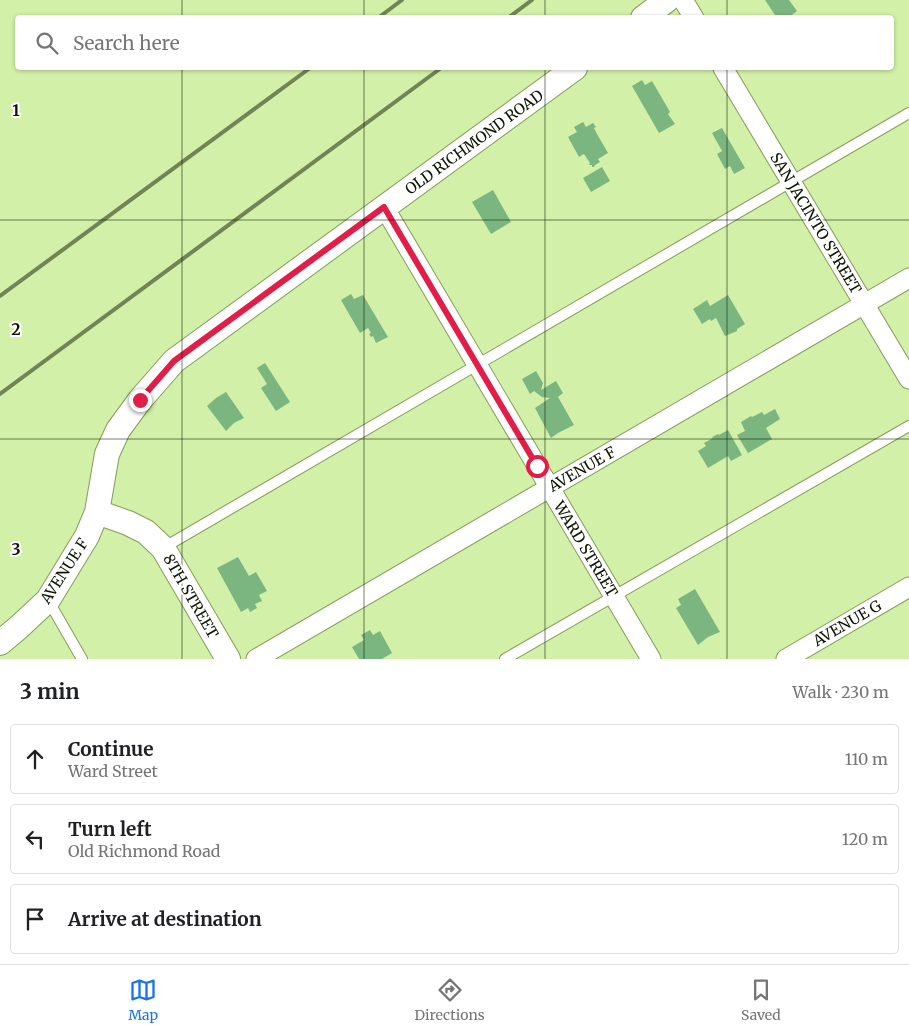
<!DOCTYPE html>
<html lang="en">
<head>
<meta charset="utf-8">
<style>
	:root { --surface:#fff; --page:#f2f2f2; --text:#202124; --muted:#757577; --line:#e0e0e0; --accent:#1a73e8 }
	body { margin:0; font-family:Merriweather,serif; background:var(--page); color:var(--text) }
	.stop { position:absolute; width:15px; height:15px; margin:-11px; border:4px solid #e11d48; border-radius:50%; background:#fff }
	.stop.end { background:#e11d48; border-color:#fff; box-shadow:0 1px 5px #0008 }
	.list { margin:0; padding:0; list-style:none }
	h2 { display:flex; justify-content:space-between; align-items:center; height:65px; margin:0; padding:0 20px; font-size:21px }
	h2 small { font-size:16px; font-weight:400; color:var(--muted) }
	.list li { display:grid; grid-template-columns:32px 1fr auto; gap:15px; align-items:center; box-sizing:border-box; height:70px; margin:0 10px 10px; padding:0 10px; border:1px solid var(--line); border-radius:5px }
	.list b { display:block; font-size:19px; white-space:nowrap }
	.list p { margin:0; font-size:16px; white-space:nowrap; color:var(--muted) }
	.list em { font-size:16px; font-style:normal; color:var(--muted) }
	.icon { flex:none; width:28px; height:28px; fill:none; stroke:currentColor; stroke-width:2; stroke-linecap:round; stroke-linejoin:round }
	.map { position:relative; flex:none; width:909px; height:659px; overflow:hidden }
	.search { position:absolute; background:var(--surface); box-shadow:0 1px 4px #0004; left:15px; right:15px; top:15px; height:55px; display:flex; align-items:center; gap:12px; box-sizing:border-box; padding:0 18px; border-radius:5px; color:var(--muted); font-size:19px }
	.sheet { height:305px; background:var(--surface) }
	nav { display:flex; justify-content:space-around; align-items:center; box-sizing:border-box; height:70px; border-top:1px solid var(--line); background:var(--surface); font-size:14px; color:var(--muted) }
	nav a { display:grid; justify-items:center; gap:2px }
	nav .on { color:var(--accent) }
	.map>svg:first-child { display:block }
	.building { fill:#7bb680 }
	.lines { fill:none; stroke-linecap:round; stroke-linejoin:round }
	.service-casing { stroke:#839e59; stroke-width:12 }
	.minor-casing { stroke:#839e59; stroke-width:21 }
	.tertiary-casing { stroke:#839e59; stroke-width:26 }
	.service { stroke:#fff; stroke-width:10 }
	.minor { stroke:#fff; stroke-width:19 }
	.tertiary { stroke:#fff; stroke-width:24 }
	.rail { stroke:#718455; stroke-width:4 }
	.route { stroke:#e11d48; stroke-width:6 }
	.grid { fill:none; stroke:#0c1500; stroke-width:1; stroke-opacity:0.55 }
	.labels { text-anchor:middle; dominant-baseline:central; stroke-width:4; stroke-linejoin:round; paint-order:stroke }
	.street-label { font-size:15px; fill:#0c1500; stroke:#fff }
	.grid-label { font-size:16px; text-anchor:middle; font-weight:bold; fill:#0c1500; stroke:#fff; stroke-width:4; stroke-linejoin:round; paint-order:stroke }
</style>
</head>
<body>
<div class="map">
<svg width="909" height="659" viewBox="0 0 909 659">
	<rect width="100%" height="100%" fill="#d2f0a7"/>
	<path class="building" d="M765 0H789L797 11 788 18H777Z
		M642 80 645 85 652 81 670 112 668 114 675 124 659 133 632 86Z
		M583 122 586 127 593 123 596 127 594 128 597 134 608 153 598 159 600 162 595 165 594 167H592V165H589L590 163 584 154 579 157 568 137 577 132 574 127Z
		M722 128 745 168 734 174 730 166 725 169 717 154 722 151 712 133Z
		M602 167 610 181 591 192 583 178Z
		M493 190 511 222 491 234 472 202Z
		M351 294 354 299 363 295 388 337 376 343 373 336 371 337 369 334 371 333 368 328 360 333 341 300Z
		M728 295 745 324 737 329V331L725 336 716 318 711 321 710 319 702 324 693 309 707 300 710 306Z
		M265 363 290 402 276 411 261 388 267 384 257 368Z
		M536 371 543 383 541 390 556 381 563 393 558 397 574 425 558 433 551 438 535 408 550 398 542 397 534 391 530 394 522 379Z
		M226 392 244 418 234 423 226 431 207 406 216 398Z
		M775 409 780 419 766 428 772 439 748 453 737 435 745 431 741 422 751 416 752 417 762 412 764 415Z
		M728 430 742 455 731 461 728 456 708 468 698 451 706 446 704 443 713 438 712 437 718 434 719 435Z
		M238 557 249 576 256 572 267 591 259 595 262 601 255 604 257 608 250 612 248 608 241 612 217 568Z
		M695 589 720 632 708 637 698 645 676 608 681 605 678 599Z
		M370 630 373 635 380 631 392 653 382 659H359L352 647 364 640 361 635Z"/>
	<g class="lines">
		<defs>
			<path id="service" d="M163 548 909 113
				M48 600 82 659
				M505 659 909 426"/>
			<path id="minor" d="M683 0 694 18
				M723 68 909 379
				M384 207 651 659
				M256 659 909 278
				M786 659 909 587"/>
			<path id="tertiary" d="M643 18 667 0
				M97 512 128 523 146 532 163 548 228 659
				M0 643 19 627 48 600 87 536 97 512 107 454 118 430 140 400 174 361 575 68"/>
		</defs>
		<use href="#service" class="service-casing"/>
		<use href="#minor" class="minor-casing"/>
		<use href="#tertiary" class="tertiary-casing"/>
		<use href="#service" class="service"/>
		<use href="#minor" class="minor"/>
		<use href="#tertiary" class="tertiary"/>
		<path class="rail" d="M378 18 402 0
			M508 18 532 0
			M0 296 310 68
			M0 394 441 68"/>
	</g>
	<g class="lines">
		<path class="route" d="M140 400 174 361 384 207 537 466"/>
	</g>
	<path class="grid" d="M182 0V18M364 0V18M545 0V18M727 0V18M182 68V659M364 68V659M545 68V659M727 68V659M0 220H909M0 439H909"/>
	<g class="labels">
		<g class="street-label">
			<text transform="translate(474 142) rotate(-36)">OLD RICHMOND ROAD</text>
			<text transform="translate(816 223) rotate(59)">SAN JACINTO STREET</text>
			<text transform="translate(582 469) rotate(-30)">AVENUE F</text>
			<text transform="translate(586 549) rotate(59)">WARD STREET</text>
			<text transform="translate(64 571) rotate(-57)">AVENUE F</text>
			<text transform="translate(191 596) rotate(60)">8TH STREET</text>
			<text transform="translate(847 623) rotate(-30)">AVENUE G</text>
		</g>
	</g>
	<g class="grid-label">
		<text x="16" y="116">1</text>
		<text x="16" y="335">2</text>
		<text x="16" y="555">3</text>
	</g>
</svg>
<div class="stop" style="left:537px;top:466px"></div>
<div class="stop end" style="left:140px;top:400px"></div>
<div class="search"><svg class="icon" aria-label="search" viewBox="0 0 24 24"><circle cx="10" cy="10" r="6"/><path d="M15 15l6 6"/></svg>Search here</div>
</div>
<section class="sheet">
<h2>3 min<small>Walk · 230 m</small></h2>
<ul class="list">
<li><svg class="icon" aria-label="ahead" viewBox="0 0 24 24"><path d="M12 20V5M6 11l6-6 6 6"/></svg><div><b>Continue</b><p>Ward Street</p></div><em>110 m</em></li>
<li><svg class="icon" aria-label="left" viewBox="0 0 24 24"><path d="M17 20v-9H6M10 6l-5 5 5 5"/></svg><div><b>Turn left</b><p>Old Richmond Road</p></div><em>120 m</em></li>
<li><svg class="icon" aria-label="arrive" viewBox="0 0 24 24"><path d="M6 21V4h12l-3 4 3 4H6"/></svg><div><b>Arrive at destination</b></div></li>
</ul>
</section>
<nav>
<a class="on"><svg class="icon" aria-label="map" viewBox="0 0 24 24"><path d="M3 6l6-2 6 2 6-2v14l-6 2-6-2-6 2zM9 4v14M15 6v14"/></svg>Map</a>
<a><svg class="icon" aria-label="directions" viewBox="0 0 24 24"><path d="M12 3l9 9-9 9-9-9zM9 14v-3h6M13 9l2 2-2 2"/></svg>Directions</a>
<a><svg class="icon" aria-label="saved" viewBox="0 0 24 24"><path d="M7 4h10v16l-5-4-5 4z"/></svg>Saved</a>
</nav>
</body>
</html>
